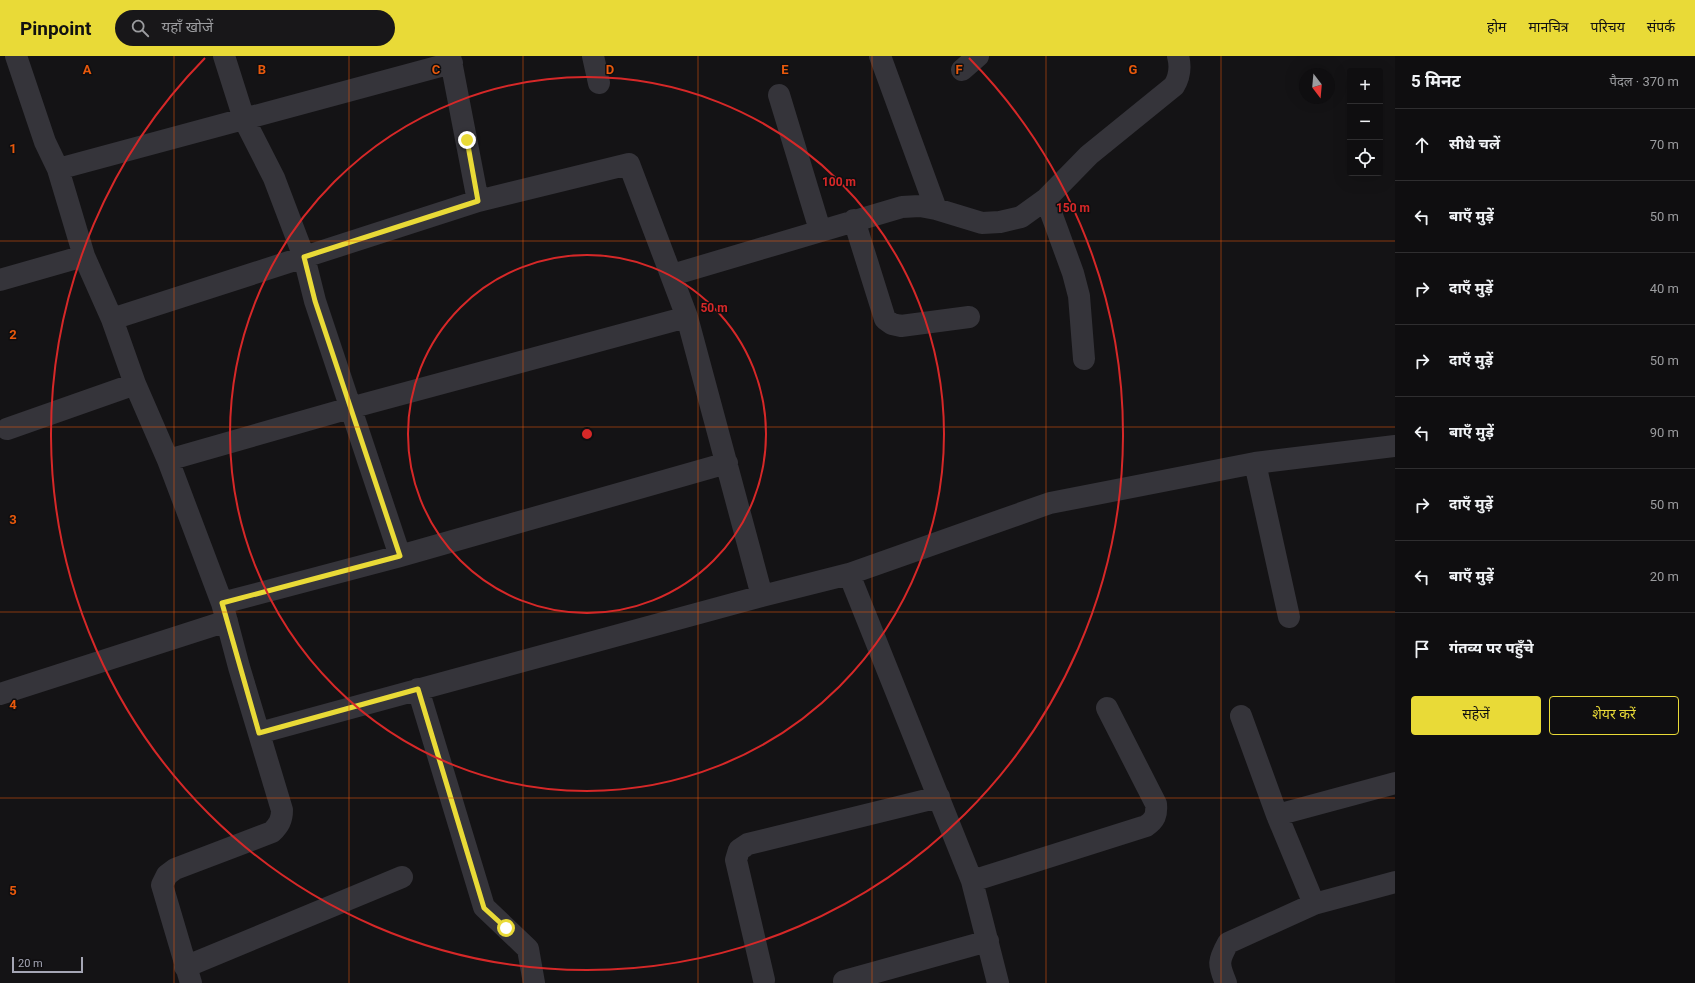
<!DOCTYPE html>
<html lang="hi">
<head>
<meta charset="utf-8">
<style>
	:root { --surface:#0f0e10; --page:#181719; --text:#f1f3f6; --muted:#9b9c9f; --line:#2f2e30; --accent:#e9da37 }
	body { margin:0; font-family:Roboto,"Noto Sans Devanagari",sans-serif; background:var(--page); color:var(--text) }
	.controls { position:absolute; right:12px; top:12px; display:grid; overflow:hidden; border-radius:4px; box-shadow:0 4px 16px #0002 }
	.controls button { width:36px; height:36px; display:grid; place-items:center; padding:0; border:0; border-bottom:1px solid var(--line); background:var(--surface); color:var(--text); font:20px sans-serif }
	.compass { position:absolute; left:1299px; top:12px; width:36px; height:36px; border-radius:50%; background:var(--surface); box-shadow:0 4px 16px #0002; rotate:164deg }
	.scale { position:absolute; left:12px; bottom:10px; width:71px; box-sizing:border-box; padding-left:4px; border:2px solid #a5a6b5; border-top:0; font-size:11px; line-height:14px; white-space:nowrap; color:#a5a6b5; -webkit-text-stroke:3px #0f0e10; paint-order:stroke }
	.stop { position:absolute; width:12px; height:12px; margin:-9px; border:3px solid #e9da37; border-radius:50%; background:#fff }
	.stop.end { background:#e9da37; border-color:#fff; box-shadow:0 1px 4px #0008 }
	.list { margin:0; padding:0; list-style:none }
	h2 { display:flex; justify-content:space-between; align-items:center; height:52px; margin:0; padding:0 16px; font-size:17px }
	h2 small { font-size:13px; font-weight:400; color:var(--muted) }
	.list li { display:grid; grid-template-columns:26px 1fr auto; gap:12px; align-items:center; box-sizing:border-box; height:72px; padding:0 16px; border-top:1px solid var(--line) }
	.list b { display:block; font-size:15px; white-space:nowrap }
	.list em { font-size:13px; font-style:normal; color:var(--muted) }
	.actions { display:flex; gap:8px; padding:12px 16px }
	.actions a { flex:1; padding:9px 0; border:1px solid var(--accent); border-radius:4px; text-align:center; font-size:14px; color:var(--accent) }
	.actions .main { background:var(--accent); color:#111 }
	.icon { flex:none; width:22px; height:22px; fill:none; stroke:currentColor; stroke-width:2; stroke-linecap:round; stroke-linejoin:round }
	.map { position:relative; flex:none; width:1395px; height:927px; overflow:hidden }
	header { display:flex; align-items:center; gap:24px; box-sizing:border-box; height:56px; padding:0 20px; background:var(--accent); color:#111 }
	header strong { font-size:19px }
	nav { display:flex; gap:22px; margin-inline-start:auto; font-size:14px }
	.search { width:280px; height:36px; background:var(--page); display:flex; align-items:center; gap:10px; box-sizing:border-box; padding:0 14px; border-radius:22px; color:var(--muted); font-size:15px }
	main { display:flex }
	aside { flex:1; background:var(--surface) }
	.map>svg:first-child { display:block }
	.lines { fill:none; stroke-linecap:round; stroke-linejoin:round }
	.minor { stroke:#35343a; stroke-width:22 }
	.route { stroke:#e9da37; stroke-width:5 }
	.grid { fill:none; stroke:#e8590c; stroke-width:1; stroke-opacity:0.55 }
	.ring { fill:none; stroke:#d62828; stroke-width:2 }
	.grid-label { font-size:13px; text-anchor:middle; font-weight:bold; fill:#e8590c; stroke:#0f0e10; stroke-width:3; stroke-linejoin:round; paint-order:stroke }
	.centre { fill:#d62828; stroke:#0f0e10; stroke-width:2 }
	.ring-label { font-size:12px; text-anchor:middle; font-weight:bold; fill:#d62828; stroke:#0f0e10; stroke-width:3; stroke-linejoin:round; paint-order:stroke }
</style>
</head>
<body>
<header>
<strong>Pinpoint</strong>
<div class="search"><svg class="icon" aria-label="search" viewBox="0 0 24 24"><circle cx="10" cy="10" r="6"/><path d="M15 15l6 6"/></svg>यहाँ खोजें</div>
<nav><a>होम</a><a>मानचित्र</a><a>परिचय</a><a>संपर्क</a></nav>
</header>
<main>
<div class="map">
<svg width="1395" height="927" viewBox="0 0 1395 927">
	<rect width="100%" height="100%" fill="#141315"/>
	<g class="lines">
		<path class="minor" d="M16 0 45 86 58 113 84 200 112 263 135 328 168 404 222 547 239 611 282 754C282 764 279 769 272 776L175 813 167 819 162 829 191 927
			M224 0 244 63 274 122 304 201 315 245 400 500
			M450 0 478 145 629 108 687 261 762 540
			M593 0 599 27
			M880 0 936 153
			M962 14 978 0
			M779 39 820 174
			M58 113 452 7
			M1046 143 1073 217 1079 240 1084 303
			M854 164 885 263 892 268 901 270 969 261
			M672 219 902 151 920 150 936 153 982 167 1000 166 1021 161 1046 143 1089 99 1174 30C1180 20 1181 11 1178 0
			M0 224 84 200
			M112 263 478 145
			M7 373 135 328
			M168 404 350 352 687 261
			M1255 407 1289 561
			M849 518 972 825 998 927
			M222 547 400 500 727 407
			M418 633 484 851 528 893 534 927
			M0 638 227 565
			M1241 660 1277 759 1314 848
			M259 677 762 540 849 518 1050 447 1255 407 1395 390
			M1277 759 1395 727
			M972 825 1146 770C1155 764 1157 759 1156 748L1107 652
			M185 911 402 821
			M764 924 736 804 739 794 748 788 939 741
			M844 925 988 885
			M1226 927C1218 908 1218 905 1228 887L1314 848 1395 826"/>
	</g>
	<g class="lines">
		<path class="route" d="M467 84 478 145 304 201 315 245 400 500 222 547 259 677 418 633 484 852 506 872"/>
	</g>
	<path class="grid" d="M174 0V927M349 0V927M523 0V927M698 0V927M872 0V927M1046 0V927M1221 0V927M0 185H1395M0 371H1395M0 556H1395M0 742H1395"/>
	<g class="ring">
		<circle cx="587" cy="378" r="179"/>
		<circle cx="587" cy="378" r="357"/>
		<path d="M969 2A536 536 0 1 1 205 2"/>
	</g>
	<g class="grid-label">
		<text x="87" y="18">A</text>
		<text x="262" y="18">B</text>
		<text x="436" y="18">C</text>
		<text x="610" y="18">D</text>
		<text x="785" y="18">E</text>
		<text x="959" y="18">F</text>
		<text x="1133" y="18">G</text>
		<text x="13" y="97">1</text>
		<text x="13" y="283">2</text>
		<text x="13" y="468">3</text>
		<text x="13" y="653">4</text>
		<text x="13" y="839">5</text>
	</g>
	<circle cx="587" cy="378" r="6" class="centre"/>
	<g class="ring-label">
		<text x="839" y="130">100 m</text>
		<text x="1073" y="156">150 m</text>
		<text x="714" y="256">50 m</text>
	</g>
</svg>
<div class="controls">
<button>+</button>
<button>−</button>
<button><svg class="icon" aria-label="locate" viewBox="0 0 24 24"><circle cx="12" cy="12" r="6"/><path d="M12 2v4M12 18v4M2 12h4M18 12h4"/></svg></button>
</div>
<svg class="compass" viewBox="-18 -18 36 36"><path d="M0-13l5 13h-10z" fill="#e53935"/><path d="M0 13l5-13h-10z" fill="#9b9c9f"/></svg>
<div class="scale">20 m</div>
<div class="stop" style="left:506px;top:872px"></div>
<div class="stop end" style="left:467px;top:84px"></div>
</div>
<aside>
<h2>5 मिनट<small>पैदल · 370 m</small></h2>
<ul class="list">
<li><svg class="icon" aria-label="ahead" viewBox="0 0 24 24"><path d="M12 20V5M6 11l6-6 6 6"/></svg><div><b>सीधे चलें</b></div><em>70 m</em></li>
<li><svg class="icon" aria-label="left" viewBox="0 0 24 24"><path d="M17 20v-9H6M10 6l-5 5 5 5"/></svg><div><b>बाएँ मुड़ें</b></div><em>50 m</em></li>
<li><svg class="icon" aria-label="right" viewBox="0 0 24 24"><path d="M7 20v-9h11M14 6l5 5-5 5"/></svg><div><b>दाएँ मुड़ें</b></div><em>40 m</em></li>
<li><svg class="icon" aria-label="right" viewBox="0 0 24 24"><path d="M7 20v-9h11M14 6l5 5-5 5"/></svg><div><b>दाएँ मुड़ें</b></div><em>50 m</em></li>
<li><svg class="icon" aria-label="left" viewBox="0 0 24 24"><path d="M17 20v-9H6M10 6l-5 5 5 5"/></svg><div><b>बाएँ मुड़ें</b></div><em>90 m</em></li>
<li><svg class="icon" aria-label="right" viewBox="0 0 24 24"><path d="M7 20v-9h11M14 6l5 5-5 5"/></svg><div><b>दाएँ मुड़ें</b></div><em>50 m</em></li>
<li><svg class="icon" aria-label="left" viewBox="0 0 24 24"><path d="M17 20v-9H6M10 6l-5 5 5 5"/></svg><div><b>बाएँ मुड़ें</b></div><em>20 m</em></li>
<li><svg class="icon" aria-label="arrive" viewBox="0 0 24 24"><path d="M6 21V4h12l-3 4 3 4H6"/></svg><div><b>गंतव्य पर पहुँचे</b></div></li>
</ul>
<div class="actions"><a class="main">सहेजें</a><a>शेयर करें</a></div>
</aside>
</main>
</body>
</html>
